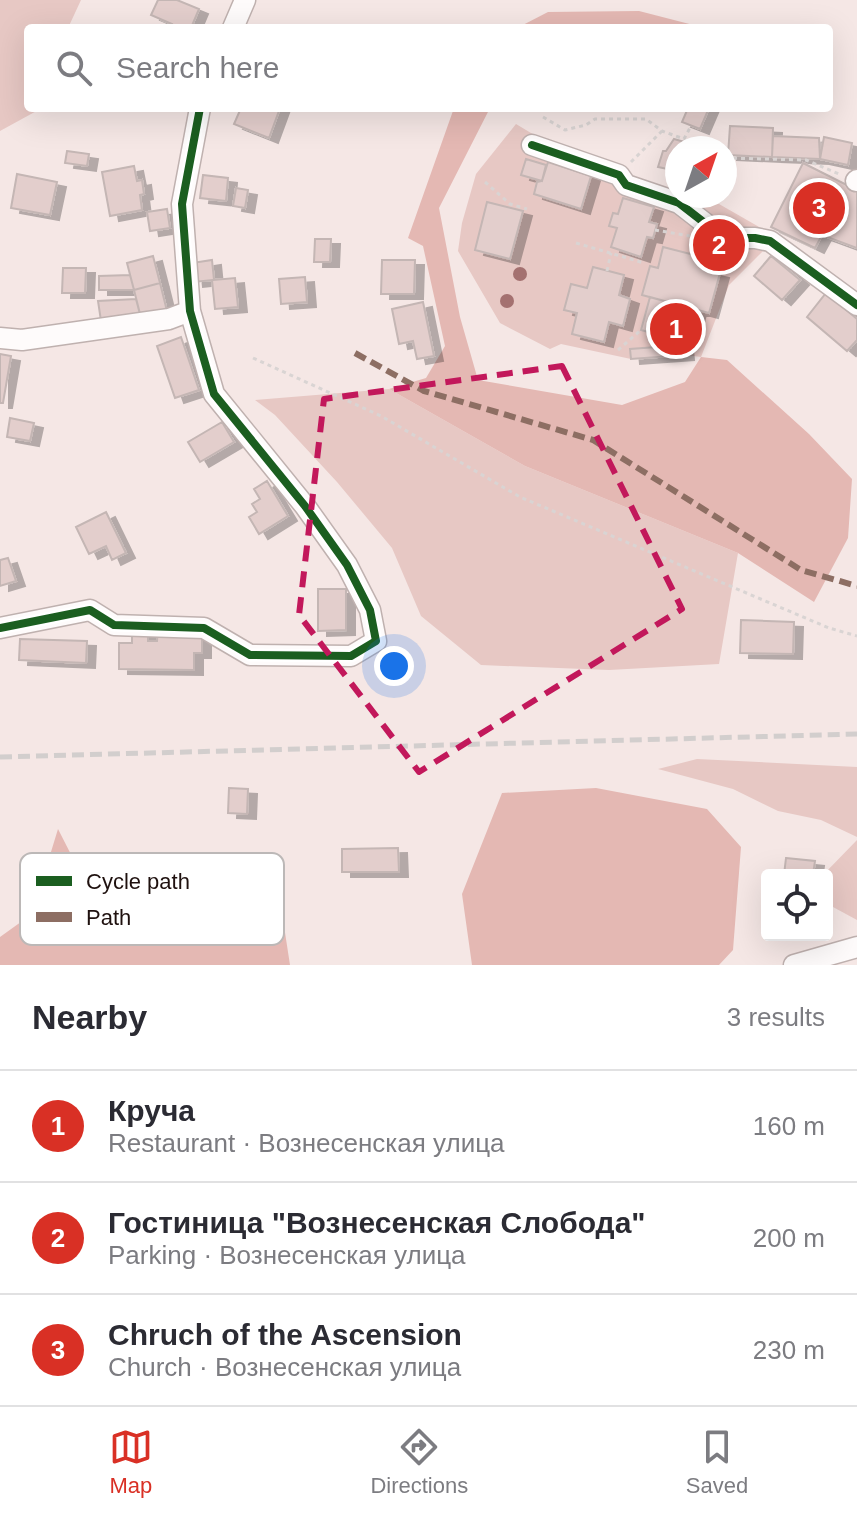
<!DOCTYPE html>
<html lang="en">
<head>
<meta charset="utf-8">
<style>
	:root { --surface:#fff; --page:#f7f7f7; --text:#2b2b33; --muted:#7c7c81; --line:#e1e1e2; --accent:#d93025 }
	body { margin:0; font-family:Helvetica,sans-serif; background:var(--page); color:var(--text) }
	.controls { position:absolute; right:24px; bottom:24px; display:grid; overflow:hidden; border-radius:8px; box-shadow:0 8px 32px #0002 }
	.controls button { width:72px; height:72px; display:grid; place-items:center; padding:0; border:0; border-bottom:2px solid var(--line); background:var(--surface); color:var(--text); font:40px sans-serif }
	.compass { position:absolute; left:665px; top:136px; width:72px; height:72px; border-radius:50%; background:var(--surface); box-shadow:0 8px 32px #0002; rotate:40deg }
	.you { position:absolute; left:394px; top:666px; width:28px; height:28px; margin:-20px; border:6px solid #fff; border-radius:50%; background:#1a73e8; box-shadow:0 0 0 12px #1a73e833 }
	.badge { display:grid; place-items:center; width:52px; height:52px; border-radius:50%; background:var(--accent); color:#fff; font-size:26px; font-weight:700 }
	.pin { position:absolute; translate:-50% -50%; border:4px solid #fff; box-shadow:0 2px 8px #0006 }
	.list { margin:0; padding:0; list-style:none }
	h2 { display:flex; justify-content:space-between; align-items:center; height:104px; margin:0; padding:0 32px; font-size:34px }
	h2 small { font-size:26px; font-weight:400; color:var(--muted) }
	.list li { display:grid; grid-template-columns:52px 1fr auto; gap:24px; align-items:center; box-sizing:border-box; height:112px; padding:0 32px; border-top:2px solid var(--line) }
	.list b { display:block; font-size:30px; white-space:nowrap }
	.list p { margin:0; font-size:26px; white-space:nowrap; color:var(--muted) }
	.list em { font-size:26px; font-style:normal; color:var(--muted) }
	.icon { flex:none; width:44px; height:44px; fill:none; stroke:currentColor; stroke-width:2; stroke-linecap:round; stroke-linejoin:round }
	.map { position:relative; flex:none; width:857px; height:965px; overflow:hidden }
	.search { position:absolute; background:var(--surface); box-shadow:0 8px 32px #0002; left:24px; right:24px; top:24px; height:88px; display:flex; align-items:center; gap:20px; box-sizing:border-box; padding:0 28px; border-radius:8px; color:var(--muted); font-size:30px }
	.sheet { height:440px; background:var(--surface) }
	nav { display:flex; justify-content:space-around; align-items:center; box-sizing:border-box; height:112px; border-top:2px solid var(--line); background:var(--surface); font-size:22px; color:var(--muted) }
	nav a { display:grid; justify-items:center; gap:4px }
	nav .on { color:var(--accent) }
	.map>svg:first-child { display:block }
	.green { fill:#e7c8c4 }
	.forest { fill:#e4b8b3 }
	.building { fill:#e3cecc; stroke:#c4b6b4; stroke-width:2; filter:url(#shadow) }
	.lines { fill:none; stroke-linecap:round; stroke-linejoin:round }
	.minor-casing { stroke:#bfb1af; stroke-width:23 }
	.path { stroke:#d9d4d3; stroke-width:3; stroke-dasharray:4 4; stroke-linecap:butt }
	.minor { stroke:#fefbfb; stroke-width:20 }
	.rail { stroke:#d2cecd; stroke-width:5; stroke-dasharray:12 6; stroke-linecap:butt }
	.quiet { stroke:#8d6e63; stroke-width:6; stroke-dasharray:12 6; stroke-linecap:butt }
	.cycleway-casing { stroke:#fff; stroke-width:13 }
	.cycleway { stroke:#1b5e20; stroke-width:8 }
	.tree { fill:#a47170 }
	.marked { fill:none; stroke:#c2185b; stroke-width:6; stroke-dasharray:16 10; stroke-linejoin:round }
	.key { fill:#fff; stroke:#bcb8b7; stroke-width:2 }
	.key-label { font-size:22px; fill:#1f110f }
</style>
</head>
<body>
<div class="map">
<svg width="857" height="965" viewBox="0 0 857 965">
	<defs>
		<filter id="shadow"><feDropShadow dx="9" dy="5" stdDeviation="0" flood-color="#0004"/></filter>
	</defs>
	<rect width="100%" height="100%" fill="#f5e7e5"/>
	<path class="green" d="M0 0H81L68 28H28V108H42L0 131Z
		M516 124 536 136 625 180 677 196 719 204 773 235 766 248 729 285 701 357 685 355 631 359 561 344 550 349 500 323 458 251 462 223 476 174Z
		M389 389 525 466 738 553 719 664 609 670 481 665 421 616 392 548 337 482 275 415 255 400Z
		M697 759 857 767V837L821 820 778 811 733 789 658 769Z
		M857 840V920L833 907 827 893V875H823Z"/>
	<path class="forest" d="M639 11 705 28H517L548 12Z
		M454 108H490L439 208 460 317 478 380 622 405 685 382 701 357 727 360 809 434 852 479 848 538 814 602 738 553 525 466 389 389 426 378 445 346 423 246 408 238Z
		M596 788 707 809 741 847 733 950 719 965H472L462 894 502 793Z
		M58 829 84 880 124 915 196 918 282 913 290 965H0V937L32 914Z"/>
	<path class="building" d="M158 0H177L199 9 191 28H170L172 24 151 15Z
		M241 108H280L269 138 234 124Z
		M688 108H709L700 129 682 122Z
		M730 126 773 128 772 157 728 155Z
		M773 136 819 138 820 159 772 157Z
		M824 137 852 143 848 165 820 159Z
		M674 139 688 143 686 148H677V171L658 167 663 151H666Z
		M67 151 89 154 87 166 65 163Z
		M526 159 546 165 542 181 521 175Z
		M548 162 591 176 581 209 534 194 537 182 542 181Z
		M803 163 857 190V248L822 235 815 248 771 227Z
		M134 166 137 181 142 180 144 194 140 195 142 210 110 216 102 172Z
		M17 174 57 182 50 215 11 208Z
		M203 175 228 178 226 201 200 198Z
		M236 188 248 190 245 208 233 206Z
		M623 198 654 207 649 222 657 224 653 238 647 237 641 257 611 247 617 228 609 226 613 213 618 214Z
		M487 202 523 211 510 259 475 250Z
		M167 209 170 228 150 231 147 212Z
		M315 239H331L330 262H314Z
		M663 247 710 259 707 270 720 273 709 313 642 295 650 266 658 268Z
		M153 256 160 283 134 290 127 263Z
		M771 256 800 280 782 300 754 276Z
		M212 260 214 280 235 278 238 307 215 309 212 280 194 282 192 263Z
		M382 260H415L414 294H381Z
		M593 267 624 275 619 295 630 299 623 326 609 322 604 342 572 334 577 313 564 310 571 284 587 288Z
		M63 268H86L85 293H62Z
		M130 275 134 290H99V276Z
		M305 277 307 302 281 304 279 279Z
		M160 283 167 311 141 318 134 290Z
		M826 293 857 319V340L847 351 807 317Z
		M650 297 697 310 688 343 641 330Z
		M136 299 141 318 101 321 98 301Z
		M423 302 434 356 417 359 413 341 399 344 392 309Z
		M181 337 199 390 175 398 157 346Z
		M684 345 685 355 631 359 630 349Z
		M0 354 11 356 3 403H0Z
		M10 418 34 423 30 441 7 437Z
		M222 422 234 442 200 462 188 442Z
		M267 481 288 516 259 534 249 517 257 512 252 504 260 499 254 489Z
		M106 512 126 553 112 560 106 546 89 554 76 527Z
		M8 558 16 581 0 586V560Z
		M318 589H346V630L318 631Z
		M741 620 794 622 793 654 740 653Z
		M158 629 202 632V653H194V670L119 669V643H132V632H148V641H157Z
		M20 639 87 641 86 663 19 660Z
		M229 788 248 789 247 814 228 813Z
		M398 848 399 872H342V849Z
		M786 858 815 861 813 875H784Z"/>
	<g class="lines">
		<defs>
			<path id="minor" d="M233 28 245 0
				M532 145 619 175 626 185 679 203 724 238H755L770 241 857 305
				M856 181 857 180
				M0 338 22 340 169 319 190 311
				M0 628 90 610 114 625 204 628 250 655 351 656 376 641 370 610 347 565 305 506 214 394 190 311 182 204 200 108
				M794 965 857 947"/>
		</defs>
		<use href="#minor" class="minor-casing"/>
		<path class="path" d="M543 117 565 130 586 125 595 119H646L662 131 684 139 691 126
			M725 158 806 160 839 174
			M631 162 662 131
			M485 182 510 204 527 209
			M655 230 690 236
			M576 243 644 263
			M607 271 611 253
			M618 350 641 330
			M253 358 381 416 520 497 829 628 857 636"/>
		<use href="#minor" class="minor"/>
		<path class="rail" d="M0 757 857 734"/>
		<path class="quiet" d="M355 353 424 391 593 440 801 570 857 586"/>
		<defs>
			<path id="cycleway" d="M532 145 619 175 626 185 679 203 724 238H755L770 241 857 305
				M0 628 90 610 114 625 204 628 250 655 351 656 376 641 370 610 347 565 305 506 214 394 190 311 182 204 200 108"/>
		</defs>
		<use href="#cycleway" class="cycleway-casing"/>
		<use href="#cycleway" class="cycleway"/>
	</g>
	<g class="tree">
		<circle cx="520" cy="274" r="7"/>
		<circle cx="507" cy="301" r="7"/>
	</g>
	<path class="marked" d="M562 366 682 609 419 772 299 615 324 399Z"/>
	<rect x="20" y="853" width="264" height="92" rx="12" class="key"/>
	<rect x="36" y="876" width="36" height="10" fill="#1b5e20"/>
	<rect x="36" y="912" width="36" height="10" fill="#8d6e63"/>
	<g class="key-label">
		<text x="86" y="889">Cycle path</text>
		<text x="86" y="925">Path</text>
	</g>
</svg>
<div class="controls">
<button><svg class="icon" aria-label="locate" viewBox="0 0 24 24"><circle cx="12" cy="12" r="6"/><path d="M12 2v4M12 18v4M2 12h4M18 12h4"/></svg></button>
</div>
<svg class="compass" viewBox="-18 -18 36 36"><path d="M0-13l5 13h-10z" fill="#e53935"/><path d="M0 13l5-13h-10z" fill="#7c7c81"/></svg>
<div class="you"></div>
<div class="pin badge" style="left:676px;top:329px">1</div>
<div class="pin badge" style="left:719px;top:245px">2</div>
<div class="pin badge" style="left:819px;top:208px">3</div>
<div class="search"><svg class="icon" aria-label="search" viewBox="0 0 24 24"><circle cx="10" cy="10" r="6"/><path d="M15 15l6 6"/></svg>Search here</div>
</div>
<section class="sheet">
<h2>Nearby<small>3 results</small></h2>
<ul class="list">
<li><span class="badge">1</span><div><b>Круча</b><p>Restaurant · Вознесенская улица</p></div><em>160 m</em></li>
<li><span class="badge">2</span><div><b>Гостиница &quot;Вознесенская Слобода&quot;</b><p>Parking · Вознесенская улица</p></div><em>200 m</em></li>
<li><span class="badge">3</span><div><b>Chruch of the Ascension</b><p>Church · Вознесенская улица</p></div><em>230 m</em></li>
</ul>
</section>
<nav>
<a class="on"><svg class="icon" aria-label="map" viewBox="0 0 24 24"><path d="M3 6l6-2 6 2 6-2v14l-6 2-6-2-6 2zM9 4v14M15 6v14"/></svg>Map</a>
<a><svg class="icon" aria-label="directions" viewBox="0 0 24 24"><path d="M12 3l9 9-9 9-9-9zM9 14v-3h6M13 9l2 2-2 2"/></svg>Directions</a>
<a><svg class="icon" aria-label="saved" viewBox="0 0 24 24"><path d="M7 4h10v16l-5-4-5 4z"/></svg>Saved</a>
</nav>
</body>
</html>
